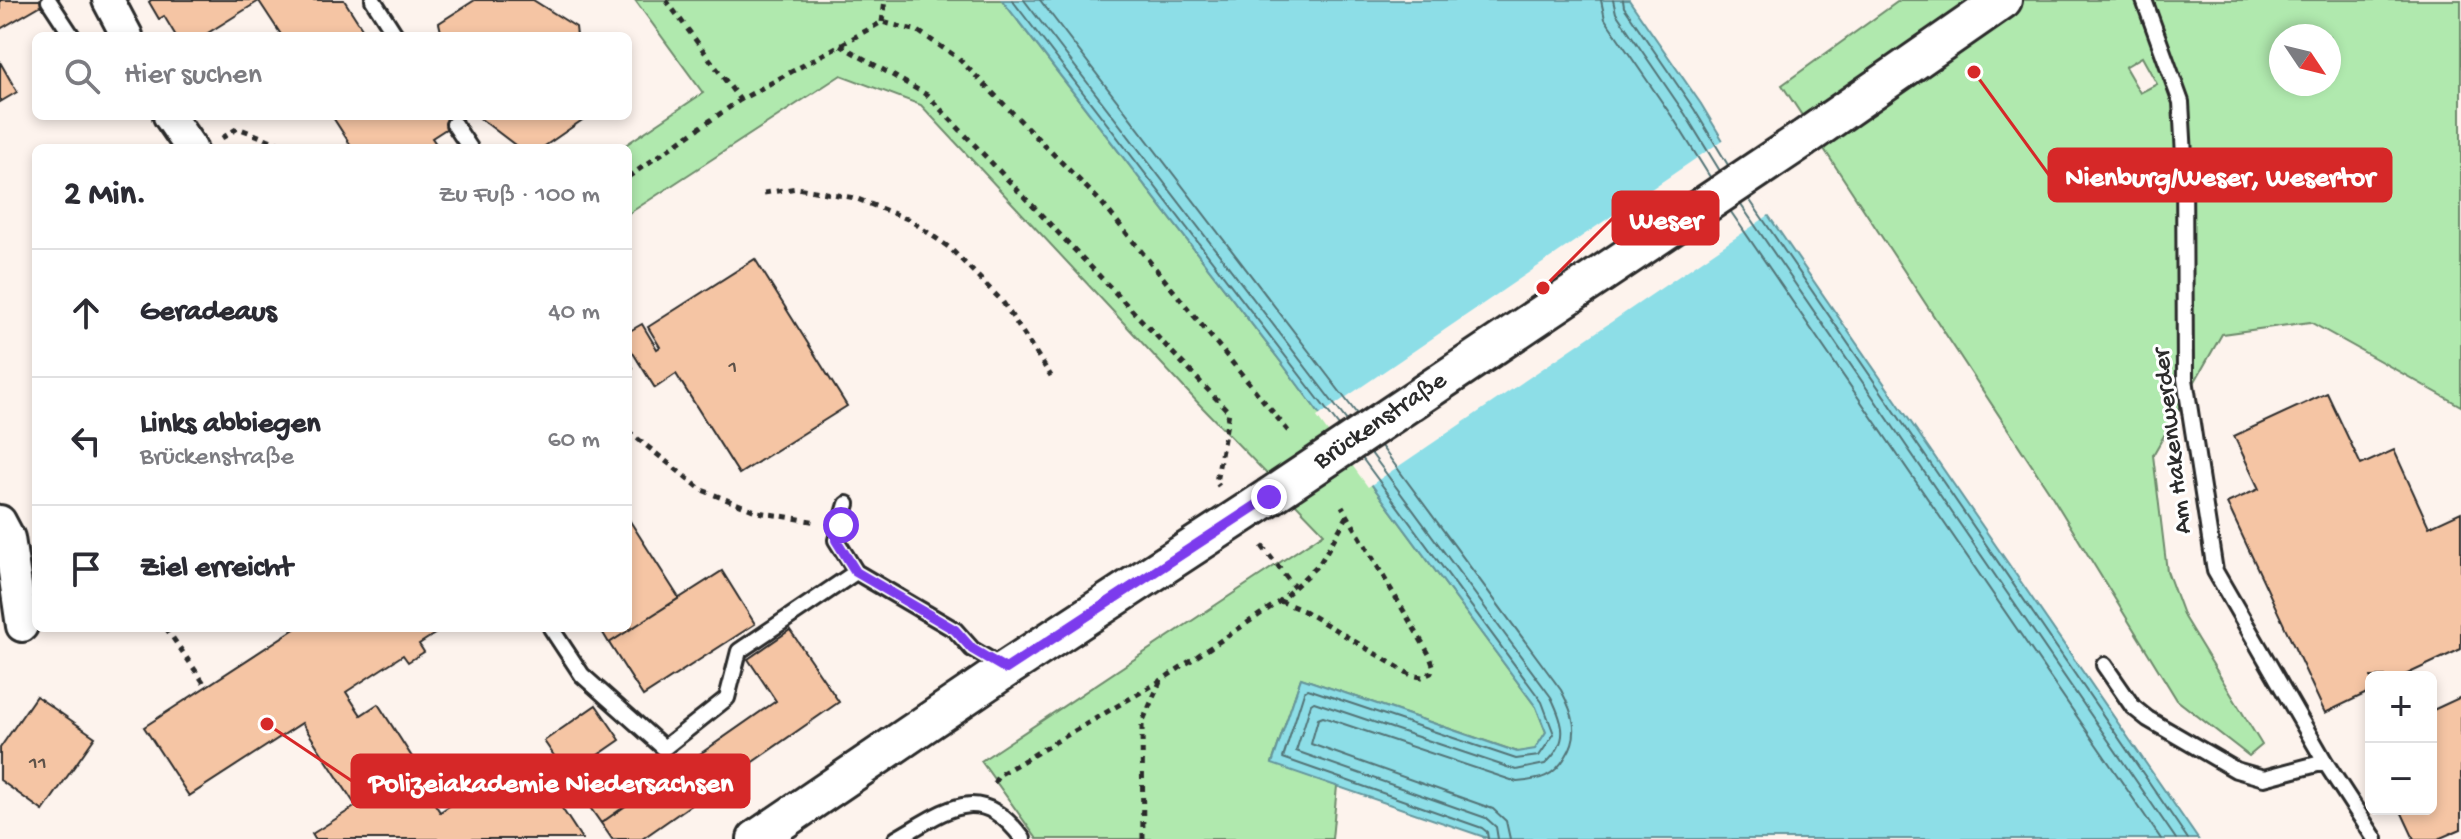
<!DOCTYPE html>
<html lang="de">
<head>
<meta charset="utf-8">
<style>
	:root { --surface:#fff; --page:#f2f2f3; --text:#2b2b33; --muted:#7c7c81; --line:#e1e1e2 }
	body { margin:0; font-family:"Gochi Hand",sans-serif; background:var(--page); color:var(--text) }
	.controls { position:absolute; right:24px; bottom:24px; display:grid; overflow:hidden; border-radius:12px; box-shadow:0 4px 12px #0003 }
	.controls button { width:72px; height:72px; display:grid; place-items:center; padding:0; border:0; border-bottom:2px solid var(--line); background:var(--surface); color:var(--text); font:40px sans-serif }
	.compass { position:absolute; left:2269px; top:24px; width:72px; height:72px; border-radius:50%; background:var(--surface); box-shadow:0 4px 12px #0003; rotate:125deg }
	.stop { position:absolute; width:24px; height:24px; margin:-18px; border:6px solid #7c3aed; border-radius:50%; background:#fff }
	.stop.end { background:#7c3aed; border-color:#fff; box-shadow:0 2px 8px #0008 }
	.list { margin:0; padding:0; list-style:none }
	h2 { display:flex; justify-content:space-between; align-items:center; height:104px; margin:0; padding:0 32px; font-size:34px }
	h2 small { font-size:26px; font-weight:400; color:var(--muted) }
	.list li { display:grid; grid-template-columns:52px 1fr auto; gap:24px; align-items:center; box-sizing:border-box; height:128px; padding:0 32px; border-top:2px solid var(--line) }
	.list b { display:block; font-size:30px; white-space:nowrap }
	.list p { margin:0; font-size:26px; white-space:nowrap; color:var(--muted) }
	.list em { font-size:26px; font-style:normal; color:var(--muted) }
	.icon { flex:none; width:44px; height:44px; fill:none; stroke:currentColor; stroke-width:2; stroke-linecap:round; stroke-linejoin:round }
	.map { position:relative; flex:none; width:2461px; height:839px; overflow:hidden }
	.search { position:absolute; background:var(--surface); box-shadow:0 4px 12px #0003; left:32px; top:32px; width:600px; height:88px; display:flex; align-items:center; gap:20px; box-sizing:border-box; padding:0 28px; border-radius:12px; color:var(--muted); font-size:30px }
	.panel { position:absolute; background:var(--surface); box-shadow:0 4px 12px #0003; left:32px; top:144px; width:600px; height:488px; border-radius:12px }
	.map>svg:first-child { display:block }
	.green { fill:#b0e9ae; stroke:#6e8a6c; stroke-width:2; fill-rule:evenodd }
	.water { fill:#8ddee7; stroke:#66969c; stroke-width:2 }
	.pier { fill:#fdf3ed }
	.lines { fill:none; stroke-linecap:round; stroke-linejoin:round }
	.shore { stroke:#527376; stroke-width:2 }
	.building { fill:#f5c5a4; stroke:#2b2b2b; stroke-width:2 }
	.service-casing { stroke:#2b2b2b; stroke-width:20 }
	.minor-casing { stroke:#2b2b2b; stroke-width:36 }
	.tertiary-casing { stroke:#2b2b2b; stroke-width:42 }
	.path { stroke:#2b2b2b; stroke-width:5; stroke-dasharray:6 6; stroke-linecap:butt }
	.service { stroke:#fff; stroke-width:14 }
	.minor { stroke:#fff; stroke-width:30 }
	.tertiary { stroke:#fff; stroke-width:36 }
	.tertiary-bridge-casing { stroke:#2b2b2b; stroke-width:42; stroke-linecap:butt }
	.tertiary-bridge { stroke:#fff; stroke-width:36 }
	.route { stroke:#7c3aed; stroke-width:10 }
	.labels { text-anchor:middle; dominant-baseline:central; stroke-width:6; stroke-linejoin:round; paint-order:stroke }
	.number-label { font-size:22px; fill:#5e5249 }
	.street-label { font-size:26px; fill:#2b2b2b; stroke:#fff }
	.leader { fill:none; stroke:#d62828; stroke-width:3 }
	.callout-dot { fill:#d62828; stroke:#fff; stroke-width:3 }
	.callout { fill:#d62828; stroke:#d62828; stroke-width:3 }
	.callout-label { font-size:28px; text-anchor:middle; font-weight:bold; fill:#fff }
</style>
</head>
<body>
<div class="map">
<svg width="2461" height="839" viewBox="0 0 2461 839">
	<rect width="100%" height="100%" fill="#fdf3ed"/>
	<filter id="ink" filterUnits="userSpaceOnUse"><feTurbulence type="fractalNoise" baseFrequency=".0125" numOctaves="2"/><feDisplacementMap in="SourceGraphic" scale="16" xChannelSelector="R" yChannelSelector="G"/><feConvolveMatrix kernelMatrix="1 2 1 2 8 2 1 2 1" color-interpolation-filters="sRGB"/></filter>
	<g filter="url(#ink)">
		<path class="green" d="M635 0H1002L1284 366 1536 707 1546 732 1535 750 1518 752 1301 678 1272 763 1337 786 1332 839H1037L981 761 1324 533 1201 406 921 105 841 75 628 214V148H621L703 93Z
			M1900 0H2461V406L2310 322 2222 334 2153 455 2167 571 2184 617 2262 745 2249 756 2177 700 2050 493 1782 85ZM2281 36H2329V84H2281ZM2142 57 2157 84 2140 93 2125 67Z"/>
		<path class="water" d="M1002 0H1629L1701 104 1766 212 2198 839H1490L1272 764 1301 678 1517 752 1535 749 1546 732 1536 707 1284 366Z"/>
		<path class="pier" d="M1726 138 1772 213 1368 487 1317 417Z"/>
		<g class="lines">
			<path class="shore" d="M1012 0 1339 426
				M1024 0 1347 421
				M1040 0 1357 414
				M1601 0 1605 19 1675 121 1710 177
				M1613 0 1616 13 1685 114 1720 171
				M1623 0 1624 7 1694 109 1728 165
				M1749 199 2188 839
				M1741 205 2176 839
				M1731 212 2161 839
				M1381 446 1561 690C1573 713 1581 733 1566 756 1554 777 1540 780 1517 782L1323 717 1318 719 1311 744 1493 809 1506 821 1510 839
				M1371 453 1551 697C1564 724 1570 741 1545 764L1516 770 1314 702 1311 704 1296 751 1486 818 1496 827 1498 839
				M1362 458 1542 702 1554 734 1539 756 1516 759 1308 689 1304 692 1283 758 1482 828 1487 832 1488 839"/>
		</g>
		<path class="building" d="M0 0H50L0 29Z
			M151 0H344L367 36H282L259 1 203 36H176L164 16 159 19 149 2Z
			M475 0H533L576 27 577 36H442L439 23Z
			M0 62 17 92 0 102Z
			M332 116H466L432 138 439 148H343L350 144Z
			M477 116H588L542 148H519Z
			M755 259 847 406 739 474 676 374 655 388 628 345V332L642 324 657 349 660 347 648 327Z
			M2327 393 2361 465 2394 450 2429 527 2461 512V649L2401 677H2371V691L2325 713 2227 503 2259 489 2234 436Z
			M628 518 679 598 609 643 600 628H628Z
			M722 571 755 624 643 696 609 643Z
			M296 628H444L419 644 424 652 408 662 403 655 346 692 361 715 378 704 412 757 407 760 440 812 478 787 479 791 529 758 582 839H315L312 834 356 806 302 723 189 796 144 727Z
			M790 630 839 702 642 839H612L601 823 776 701 748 659Z
			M36 696 95 737 43 811 0 780V748Z
			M2461 697V829L2438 839H2414L2400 809H2431V711Z
			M596 705 620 740 568 776 544 741Z
			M601 753 634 800 601 823 568 776Z"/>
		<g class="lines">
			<defs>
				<path id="service" d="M373 0 396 36
					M2144 0 2181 102 2184 156 2185 379 2215 571 2325 762 2375 839
					M49 1 72 36
					M454 124 470 148
					M847 504 836 540 856 572 955 630 972 649 1006 669
					M551 628 582 675 664 748 727 698 739 651 856 572
					M2104 665 2133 707 2148 719 2236 770 2264 778 2325 762
					M896 839C947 810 979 780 1023 839"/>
				<path id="minor" d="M108 0 127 36
					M169 116 191 148
					M0 521 9 538 22 626"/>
				<path id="tertiary" d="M1803 139 2003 0
					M756 839 1006 669 1269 497"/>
			</defs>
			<use href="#service" class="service-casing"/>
			<use href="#minor" class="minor-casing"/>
			<use href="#tertiary" class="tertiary-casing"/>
			<path class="path" d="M666 0 740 100
				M882 22 885 0
				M840 45 927 95 1229 412 1216 482 1219 486
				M222 138 238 128 290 148
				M628 177 740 100 882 22 918 31 958 58 1101 202 1289 432
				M764 193 797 188 855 198 910 220 950 248 1002 301 1051 376
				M628 369 639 362
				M628 431 702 490 758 512 817 522
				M1262 546 1294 587
				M1280 601 1304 611 1411 675 1422 677 1431 673 1433 665 1429 654 1342 506
				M166 628 206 686
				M994 783 999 775 1160 681 1280 601 1320 563 1348 515
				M1143 839 1142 723 1160 682"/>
			<use href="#service" class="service"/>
			<use href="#minor" class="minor"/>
			<use href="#tertiary" class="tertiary"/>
			<defs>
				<path id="tertiary-bridge" d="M1269 497 1803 139"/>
			</defs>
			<use href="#tertiary-bridge" class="tertiary-bridge-casing"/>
			<use href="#tertiary-bridge" class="tertiary-bridge"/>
		</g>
	</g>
	<g class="lines" filter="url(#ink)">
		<path class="route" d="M841 525 836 540 856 572 955 630 972 649 1006 669 1269 497"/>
	</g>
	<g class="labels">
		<g class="number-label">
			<text x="733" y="368">1</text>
			<text x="38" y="764">11</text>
		</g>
		<g class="street-label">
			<text transform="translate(1381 422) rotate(-34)">Brückenstraße</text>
			<text transform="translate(2174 441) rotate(-97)">Am Hakenwerder</text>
		</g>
	</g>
	<path class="leader" d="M1974 72L2049 175M1543 288L1613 218M267 724L352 781"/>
	<g class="callout-dot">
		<circle cx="1974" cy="72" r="8"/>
		<circle cx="1543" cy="288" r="8"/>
		<circle cx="267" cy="724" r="8"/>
	</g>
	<g class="callout">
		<rect x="2049" y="149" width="342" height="52" rx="8"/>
		<rect x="1613" y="192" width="105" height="52" rx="8"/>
		<rect x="352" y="755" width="397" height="52" rx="8"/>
	</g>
	<g class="callout-label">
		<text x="2220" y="185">Nienburg/Weser, Wesertor</text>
		<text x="1666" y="228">Weser</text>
		<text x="551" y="791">Polizeiakademie Niedersachsen</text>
	</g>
</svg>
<div class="controls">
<button>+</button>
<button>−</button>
</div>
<svg class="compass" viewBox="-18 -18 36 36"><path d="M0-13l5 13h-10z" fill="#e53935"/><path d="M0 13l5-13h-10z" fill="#7c7c81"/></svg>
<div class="stop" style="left:841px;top:525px"></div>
<div class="stop end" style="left:1269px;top:497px"></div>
<div class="search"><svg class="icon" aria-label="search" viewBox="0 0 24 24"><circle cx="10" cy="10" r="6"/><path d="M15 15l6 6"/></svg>Hier suchen</div>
<section class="panel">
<h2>2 Min.<small>Zu Fuß · 100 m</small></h2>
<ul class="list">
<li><svg class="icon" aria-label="ahead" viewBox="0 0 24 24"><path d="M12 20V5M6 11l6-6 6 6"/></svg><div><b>Geradeaus</b></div><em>40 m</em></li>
<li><svg class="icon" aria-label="left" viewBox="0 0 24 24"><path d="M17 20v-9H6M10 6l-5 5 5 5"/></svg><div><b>Links abbiegen</b><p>Brückenstraße</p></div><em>60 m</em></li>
<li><svg class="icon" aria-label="arrive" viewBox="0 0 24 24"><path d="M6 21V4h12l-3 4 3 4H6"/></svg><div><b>Ziel erreicht</b></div></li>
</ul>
</section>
</div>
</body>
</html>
